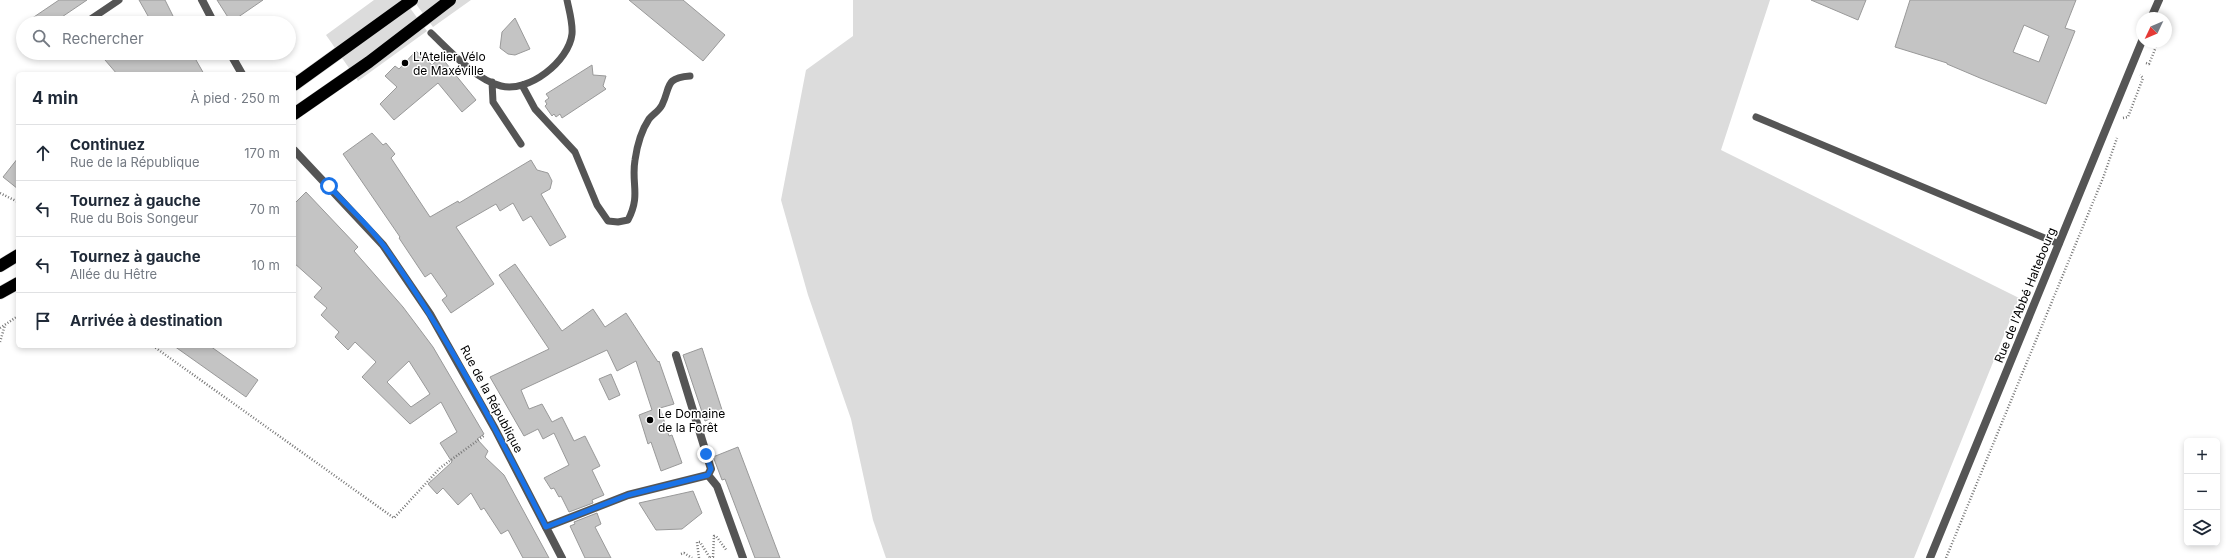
<!DOCTYPE html>
<html lang="fr">
<head>
<meta charset="utf-8">
<style>
	:root { --surface:#fff; --page:#f2f2f3; --text:#1f2937; --muted:#747a83; --line:#e0e1e3 }
	body { margin:0; font-family:Inter,sans-serif; background:var(--page); color:var(--text) }
	.controls { position:absolute; right:12px; bottom:12px; display:grid; overflow:hidden; border-radius:6px; box-shadow:0 2px 6px #0003 }
	.controls button { width:36px; height:36px; display:grid; place-items:center; padding:0; border:0; border-bottom:1px solid var(--line); background:var(--surface); color:var(--text); font:20px sans-serif }
	.compass { position:absolute; left:2136px; top:12px; width:36px; height:36px; border-radius:50%; background:var(--surface); box-shadow:0 2px 6px #0003; rotate:226deg }
	.stop { position:absolute; width:12px; height:12px; margin:-9px; border:3px solid #1a73e8; border-radius:50%; background:#fff }
	.stop.end { background:#1a73e8; border-color:#fff; box-shadow:0 1px 4px #0008 }
	.list { margin:0; padding:0; list-style:none }
	h2 { display:flex; justify-content:space-between; align-items:center; height:52px; margin:0; padding:0 16px; font-size:17px }
	h2 small { font-size:13px; font-weight:400; color:var(--muted) }
	.list li { display:grid; grid-template-columns:26px 1fr auto; gap:12px; align-items:center; box-sizing:border-box; height:56px; padding:0 16px; border-top:1px solid var(--line) }
	.list b { display:block; font-size:15px; white-space:nowrap }
	.list p { margin:0; font-size:13px; white-space:nowrap; color:var(--muted) }
	.list em { font-size:13px; font-style:normal; color:var(--muted) }
	.icon { flex:none; width:22px; height:22px; fill:none; stroke:currentColor; stroke-width:2; stroke-linecap:round; stroke-linejoin:round }
	.map { position:relative; flex:none; width:2232px; height:558px; overflow:hidden }
	.search { position:absolute; background:var(--surface); box-shadow:0 2px 6px #0003; left:16px; top:16px; width:280px; height:44px; display:flex; align-items:center; gap:10px; box-sizing:border-box; padding:0 14px; border-radius:22px; color:var(--muted); font-size:15px }
	.panel { position:absolute; background:var(--surface); box-shadow:0 2px 6px #0003; left:16px; top:72px; width:280px; height:276px; border-radius:6px }
	.map>svg:first-child { display:block }
	.green { fill:#dcdcdc }
	.building { fill:#c4c4c4; stroke:#999; fill-rule:evenodd }
	.lines { fill:none; stroke-linecap:round; stroke-linejoin:round }
	.motorway-casing { stroke:#dbdbdb; stroke-width:13 }
	.path { stroke:#777; stroke-width:2.5; stroke-dasharray:1 2; stroke-linecap:butt }
	.service { stroke:#555; stroke-width:7 }
	.minor { stroke:#555; stroke-width:8 }
	.tertiary { stroke:#555; stroke-width:8 }
	.motorway { stroke:#000; stroke-width:12 }
	.route { stroke:#1a73e8; stroke-width:5 }
	.poi-dot { fill:#000; stroke:#fff; stroke-width:1.5 }
	.labels { text-anchor:middle; dominant-baseline:central; stroke-width:3; stroke-linejoin:round; paint-order:stroke }
	.poi-label { font-size:12px; fill:#000; stroke:#fff; text-anchor:start }
	.street-label { font-size:12px; fill:#000; stroke:#fff }
</style>
</head>
<body>
<div class="map">
<svg width="2232" height="558" viewBox="0 0 2232 558">
	<rect width="100%" height="100%" fill="#fff"/>
	<path class="green" d="M374 0H404L427 31 358 81 326 35Z
		M413 0H471L433 27Z
		M853 0H1770L1721 150 2019 298 1914 558H886L873 520 851 419 808 295 781 200 806 70 853 36Z"/>
	<path class="building" d="M59 0H87L53 23H25Z
		M139 0H165L173 16 161 23H152Z
		M217 0H263L231 22Z
		M629 0H683L725 35 703 61Z
		M1811 0H1866L1858 20Z
		M1910 0H2076L2065 28 2075 31 2046 104 1980 78 1947 64V63L1895 47ZM2024 25 2049 36 2039 62 2013 52Z
		M515 18 530 49 515 55 508 54 500 48 502 32Z
		M416 51 432 65 441 57 476 100 462 112 438 83 394 120 380 104 397 87 385 76 395 66 399 69Z
		M99 53H192L204 74H117Z
		M592 65 593 75 606 76 603 86 606 89 562 118 560 114 556 117 554 114 552 116 545 106 547 104 545 101 549 98 546 94Z
		M372 133 383 145 386 143 395 154 391 158 430 217 458 201 459 203 531 160 537 170 548 173 552 181 550 189 541 194 566 237 550 246 531 216 523 221 513 203 500 211 496 204 456 227 494 284 451 313 442 300 447 296 431 273 425 277 399 238 400 237 343 154Z
		M18 158V189L3 177Z
		M306 192 358 247 354 251 403 307 433 347 484 434 477 439 488 451 485 457 504 475 549 558H523L508 530 501 534 484 508 481 510 471 493 458 505 443 488 437 494 428 484 452 462 440 443 457 432 441 402 410 424 362 377 376 362 355 342 348 350 335 337 339 332 321 315 327 308 314 297 322 288 294 263V204ZM409 361 430 394 411 407 387 382Z
		M515 264 562 331 593 309 605 327 626 313 658 362 659 361 674 404 660 408 669 436 672 435 682 463 661 471 651 442 648 444 639 415 652 410 636 361 617 371 607 350 521 390 529 409 542 404 552 422 562 417 574 441 585 436 600 466 592 470 604 495 592 500 593 503 569 512 561 496 559 497 554 488 551 489 544 478 569 465 554 433 543 439 538 429 524 436 490 377 549 349 499 275Z
		M174 346H210L258 380 246 397Z
		M702 348 723 413 705 421 683 355Z
		M611 374 620 395 609 400 599 379Z
		M738 447 780 558H755L725 479 722 480 714 459 713 457Z
		M693 491 702 513 682 529 656 530 639 503Z
		M597 513 601 524 595 527 611 558H585L570 526 575 524 574 522Z"/>
	<g class="lines">
		<defs>
			<path id="motorway" d="M294 85 412 0
				M294 114 369 62 450 0
				M0 266 18 255
				M0 293 18 283"/>
		</defs>
		<use href="#motorway" class="motorway-casing"/>
		<path class="path" d="M2146 63 2149 64 2158 42
			M2123 118 2128 117 2143 78 2140 75
			M0 193 18 202
			M0 328 18 316
			M0 342 5 325
			M153 346 394 518 440 468 485 435
			M681 554 684 553 692 558
			M699 558 697 542H700L710 558
			M710 558 713 557 714 536H716L727 551
			M1946 558 2103 178 2117 138"/>
		<path class="service" d="M85 23 119 0
			M431 33C449 50 476 80 501 86 529 93 569 61 572 34 573 23 569 10 567 0
			M492 82 493 102 521 144
			M522 85 535 109 575 152 597 205 608 221 618 222 628 220C641 195 631 184 635 160 637 146 641 131 649 119 653 114 659 111 662 105 671 87 664 78 690 76
			M1756 117 2059 244"/>
		<path class="minor" d="M2151 18 2159 0
			M676 355 711 469 708 475
			M708 475 717 486 743 558
			M546 527 628 495 708 475
			M1930 558 2142 41"/>
		<path class="tertiary" d="M202 0 214 23
			M230 53 242 74
			M294 150 383 245 430 314 495 429 562 558"/>
		<use href="#motorway" class="motorway"/>
	</g>
	<g class="lines">
		<path class="route" d="M329 186C347 206 368 224 384 246 447 334 497 431 546 527L628 495 708 475 711 469 706 454"/>
	</g>
	<g class="poi-dot">
		<circle cx="405" cy="63" r="4"/>
		<circle cx="650" cy="420" r="4"/>
	</g>
	<g class="labels">
		<g class="poi-label">
			<text x="413" y="56">L'Atelier Vélo<tspan x="413" dy="14">de Maxéville</tspan></text>
			<text x="658" y="413">Le Domaine<tspan x="658" dy="14">de la Forêt</tspan></text>
		</g>
		<g class="street-label">
			<text transform="translate(2025 295) rotate(-68)">Rue de l'Abbé Haltebourg</text>
			<text transform="translate(492 399) rotate(62)">Rue de la République</text>
		</g>
	</g>
</svg>
<div class="controls">
<button>+</button>
<button>−</button>
<button><svg class="icon" aria-label="layers" viewBox="0 0 24 24"><path d="M12 4l9 5-9 5-9-5zM3 14l9 5 9-5"/></svg></button>
</div>
<svg class="compass" viewBox="-18 -18 36 36"><path d="M0-13l5 13h-10z" fill="#e53935"/><path d="M0 13l5-13h-10z" fill="#747a83"/></svg>
<div class="stop" style="left:329px;top:186px"></div>
<div class="stop end" style="left:706px;top:454px"></div>
<div class="search"><svg class="icon" aria-label="search" viewBox="0 0 24 24"><circle cx="10" cy="10" r="6"/><path d="M15 15l6 6"/></svg>Rechercher</div>
<section class="panel">
<h2>4 min<small>À pied · 250 m</small></h2>
<ul class="list">
<li><svg class="icon" aria-label="ahead" viewBox="0 0 24 24"><path d="M12 20V5M6 11l6-6 6 6"/></svg><div><b>Continuez</b><p>Rue de la République</p></div><em>170 m</em></li>
<li><svg class="icon" aria-label="left" viewBox="0 0 24 24"><path d="M17 20v-9H6M10 6l-5 5 5 5"/></svg><div><b>Tournez à gauche</b><p>Rue du Bois Songeur</p></div><em>70 m</em></li>
<li><svg class="icon" aria-label="left" viewBox="0 0 24 24"><path d="M17 20v-9H6M10 6l-5 5 5 5"/></svg><div><b>Tournez à gauche</b><p>Allée du Hêtre</p></div><em>10 m</em></li>
<li><svg class="icon" aria-label="arrive" viewBox="0 0 24 24"><path d="M6 21V4h12l-3 4 3 4H6"/></svg><div><b>Arrivée à destination</b></div></li>
</ul>
</section>
</div>
</body>
</html>
